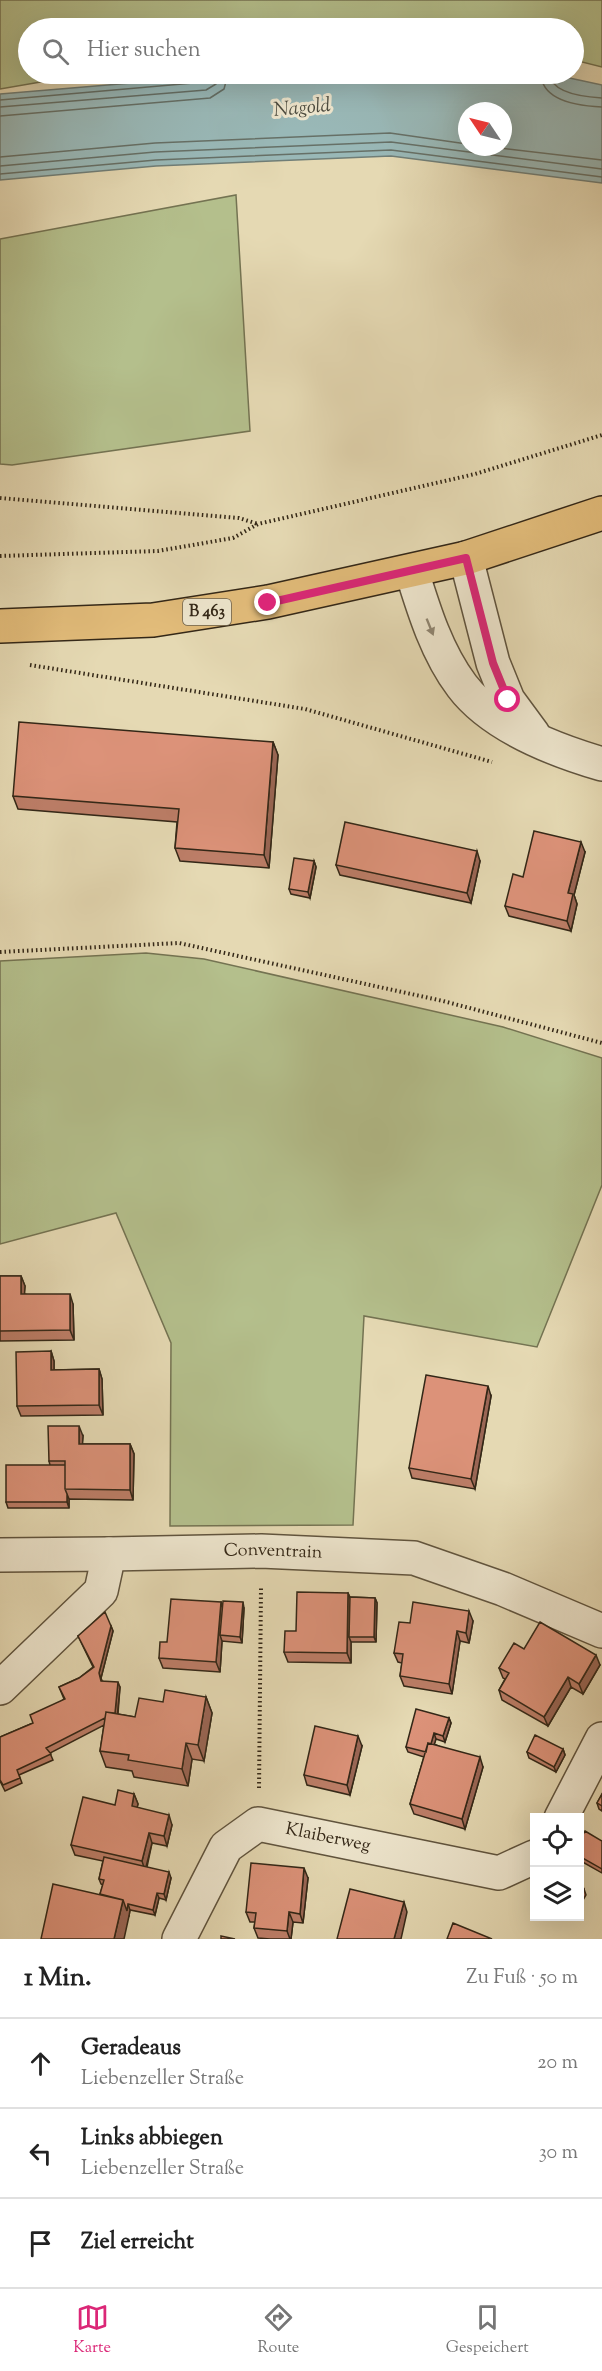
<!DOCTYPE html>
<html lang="de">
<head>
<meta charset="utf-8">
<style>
	:root { --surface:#fff; --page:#f2f2f2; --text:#222; --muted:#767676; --line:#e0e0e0; --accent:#db2777 }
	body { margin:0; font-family:"Sorts Mill Goudy",serif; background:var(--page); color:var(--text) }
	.controls { position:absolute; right:18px; bottom:18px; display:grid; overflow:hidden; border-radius:0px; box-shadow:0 6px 24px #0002 }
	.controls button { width:54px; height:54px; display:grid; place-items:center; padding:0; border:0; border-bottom:2px solid var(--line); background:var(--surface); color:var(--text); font:30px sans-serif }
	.compass { position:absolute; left:458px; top:102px; width:54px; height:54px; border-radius:50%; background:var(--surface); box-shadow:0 6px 24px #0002; rotate:305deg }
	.stop { position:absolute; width:18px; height:18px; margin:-14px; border:4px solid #db2777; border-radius:50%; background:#fff }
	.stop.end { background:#db2777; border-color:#fff; box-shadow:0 2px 6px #0008 }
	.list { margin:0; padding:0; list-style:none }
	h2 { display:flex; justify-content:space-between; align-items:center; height:78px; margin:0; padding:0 24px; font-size:26px }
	h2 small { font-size:20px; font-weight:400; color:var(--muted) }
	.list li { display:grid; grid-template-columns:39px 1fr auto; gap:18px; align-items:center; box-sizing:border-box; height:90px; padding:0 24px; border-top:2px solid var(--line) }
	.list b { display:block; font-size:22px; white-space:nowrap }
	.list p { margin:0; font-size:20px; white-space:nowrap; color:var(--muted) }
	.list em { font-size:20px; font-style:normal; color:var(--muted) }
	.icon { flex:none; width:33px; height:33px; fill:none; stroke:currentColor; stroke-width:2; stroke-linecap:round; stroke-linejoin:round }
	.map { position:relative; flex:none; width:602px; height:1939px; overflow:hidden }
	.search { position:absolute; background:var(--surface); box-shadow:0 6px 24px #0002; left:18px; right:18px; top:18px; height:66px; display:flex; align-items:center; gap:15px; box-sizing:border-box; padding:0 21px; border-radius:33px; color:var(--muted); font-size:22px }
	.sheet { height:348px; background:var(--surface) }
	nav { display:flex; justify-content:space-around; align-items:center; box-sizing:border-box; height:84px; border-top:2px solid var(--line); background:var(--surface); font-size:16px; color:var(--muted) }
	nav a { display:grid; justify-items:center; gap:3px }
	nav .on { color:var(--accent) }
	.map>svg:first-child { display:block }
	.green { fill:#b4bf8c; stroke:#747352; stroke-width:1.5 }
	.water { fill:#99b8b7; stroke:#707e77; stroke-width:1.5; fill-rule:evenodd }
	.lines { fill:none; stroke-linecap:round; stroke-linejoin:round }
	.shore { stroke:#667067; stroke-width:1.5 }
	.minor-casing { stroke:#60543e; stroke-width:36 }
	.major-casing { stroke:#332717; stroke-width:36 }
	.path { stroke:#332717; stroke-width:4; stroke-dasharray:1.5 3; stroke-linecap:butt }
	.minor { stroke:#eee6ce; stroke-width:33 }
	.major { stroke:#e2bc7a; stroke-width:33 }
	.wall { fill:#bd7e68; stroke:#332717; stroke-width:1.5 }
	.shaded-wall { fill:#9a6655; stroke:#332717; stroke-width:1.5 }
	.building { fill:#dc9279; stroke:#332717; stroke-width:1.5 }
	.oneway { fill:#908672 }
	.route { stroke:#db2777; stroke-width:8 }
	.labels { text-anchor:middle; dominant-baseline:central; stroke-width:6; stroke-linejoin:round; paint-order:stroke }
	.shield { fill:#eee6ce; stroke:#6b604e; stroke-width:1.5 }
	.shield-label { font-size:16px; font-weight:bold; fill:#332717 }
	.street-label { font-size:18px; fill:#332717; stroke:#eee6ce }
	.water-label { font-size:20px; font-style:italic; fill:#4c4b3f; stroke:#eee6ce }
</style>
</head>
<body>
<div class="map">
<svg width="602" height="1939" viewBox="0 0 602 1939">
	<rect width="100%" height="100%" fill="#e5d9b3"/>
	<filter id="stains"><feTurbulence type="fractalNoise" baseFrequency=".00333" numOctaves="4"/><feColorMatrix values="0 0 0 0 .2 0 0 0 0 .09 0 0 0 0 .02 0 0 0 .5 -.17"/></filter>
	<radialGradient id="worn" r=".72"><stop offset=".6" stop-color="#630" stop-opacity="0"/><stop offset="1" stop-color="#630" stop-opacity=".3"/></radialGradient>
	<path class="green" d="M0 0H602V67L574 60V28H28V74H87L0 89Z
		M236 195 250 431 12 465 0 464V239Z
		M146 953 204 959 503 1027 602 1058V1185L537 1347 364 1316 353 1525 170 1526 171 1343 116 1213 0 1244V961Z"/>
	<path class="water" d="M239 74H551L602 85V183L391 156 156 166 0 180V94ZM467 111H503V147H467Z"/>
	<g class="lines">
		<path class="shore" d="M541 74C542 101 580 106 602 107
			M550 74C551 94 586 97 602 98
			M0 100 205 82 210 80 212 74
			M0 107 206 90 216 84 219 74
			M0 116 210 98 224 89 228 74
			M491 147 602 160
			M0 157 155 143 390 133 467 144
			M0 166 155 152 391 142 602 169
			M0 174 156 160 391 150 602 177"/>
		<defs>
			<g id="minor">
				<path d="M466 558 493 663 508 700 533 734"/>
				<path d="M412 572C424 611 437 653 462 686 493 727 554 750 602 764"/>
				<path d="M0 1555 109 1554"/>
				<path id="s1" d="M0 1688 101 1591 109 1554 261 1551 414 1558 503 1589 602 1631"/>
				<path d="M561 1818 602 1739"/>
				<path id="s2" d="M179 1939 226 1847 258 1824 499 1873 534 1857"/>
			</g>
			<path id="major" d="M0 626 153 620 268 602 466 558 602 513"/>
		</defs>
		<use href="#minor" class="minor-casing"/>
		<use href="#major" class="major-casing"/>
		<path class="path" d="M0 498 239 518 258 524
			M0 556 158 551 233 538 258 524 475 474 602 435
			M30 665 305 709 492 762
			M0 952 179 943 443 1001 602 1043
			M259 1788 261 1588"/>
		<use href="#minor" class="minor"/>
		<use href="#major" class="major"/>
	</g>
	<path class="wall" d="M273 742 278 755 269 868 180 861 175 848 177 822 18 809 13 796Z
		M585 852 574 895 577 904 571 931 509 916 505 906 523 877Z
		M314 861 316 867 310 898 291 894 289 889Z
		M480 861 471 903 340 875 336 865Z
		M0 1276H21L25 1286 24 1294 73 1304 74 1340 0 1341Z
		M51 1351 54 1361V1370L99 1369 102 1379 103 1415 21 1416 17 1406Z
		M491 1396 475 1489 412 1478 409 1468Z
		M83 1436 82 1444H130L134 1454 133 1500 69 1499V1508H8L6 1502 50 1465 49 1461Z
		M348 1593 350 1597 375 1598 377 1603 376 1642H351V1663L288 1662 284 1652 296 1631Z
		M221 1602 222 1606 244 1608 242 1643 222 1641 220 1672 163 1668 159 1658 167 1642Z
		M473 1621 469 1643 460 1641 452 1694 404 1686 400 1676 402 1663 398 1662 394 1653 410 1623Z
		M111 1626 113 1631 101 1678 102 1681 120 1687 118 1714 135 1717 163 1702 206 1697 212 1713 204 1761 192 1759 188 1786 134 1777 132 1771 106 1767 100 1751 104 1725 50 1753 53 1760 19 1775 22 1783 5 1791 0 1781V1737L33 1723 64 1699 59 1687 79 1678 93 1667 78 1636Z
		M524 1649 600 1665 583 1694 571 1687 548 1726 502 1700 499 1690 505 1679 503 1678 499 1668Z
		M449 1718 451 1723 445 1742 436 1739 434 1744 483 1767 465 1829 414 1814 410 1804 424 1757 408 1752 406 1747Z
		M362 1746 350 1795 307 1785 304 1775Z
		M563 1749 565 1755 556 1772 529 1758 527 1752Z
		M134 1794 138 1804 137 1807 172 1825 167 1846 152 1843 147 1867 171 1878 166 1900 159 1898 155 1915 130 1910 129 1916 100 1894 103 1885 101 1884 99 1879 103 1861 75 1855 71 1845 115 1805Z
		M602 1794V1811L599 1809 597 1803Z
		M602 1841V1873L579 1860V1842Z
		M308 1878 303 1923 293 1922 291 1939H270L258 1938 254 1928 255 1922H250L246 1912Z"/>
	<path class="shaded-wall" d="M273 742 278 755 269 868 264 855Z
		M581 842 585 852 574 895 577 904 571 931 567 921 568 893Z
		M477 851 480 861 471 903 467 893Z
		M314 861 316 867 310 898 308 892Z
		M21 1276 25 1286 24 1304 21 1294Z
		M70 1294 73 1304 74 1340 70 1330Z
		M51 1351 54 1361V1380L51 1370Z
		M99 1369 102 1379 103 1415 99 1405Z
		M488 1386 491 1396 475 1489 471 1479Z
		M79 1426 83 1436 82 1454 79 1444Z
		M130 1444 134 1454 133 1500 130 1490Z
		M67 1494 69 1499V1508L67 1502Z
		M348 1593 352 1603 349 1637 351 1642V1663L347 1653Z
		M375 1598 377 1603 376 1642 374 1637Z
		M221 1602 224 1612 220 1635 222 1641 220 1672 216 1662Z
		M243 1602 244 1608 242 1643 240 1637Z
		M469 1611 473 1621 469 1643 466 1633Z
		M111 1626 113 1631 101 1678 103 1686 99 1673Z
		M457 1631 460 1641 452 1694 449 1684Z
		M596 1655 600 1665 583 1694 579 1684Z
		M568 1677 571 1687 548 1726 544 1717Z
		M118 1682 120 1687 117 1718 115 1713Z
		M206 1697 212 1713 204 1761 198 1745Z
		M449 1718 451 1723 445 1742 443 1736Z
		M434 1733 436 1739 430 1759 428 1753Z
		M358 1736 362 1746 350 1795 347 1785Z
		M186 1743 192 1759 188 1786 182 1769Z
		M563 1749 565 1755 556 1772 554 1767Z
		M480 1757 483 1767 465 1829 462 1819Z
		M134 1794 138 1804 135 1816 132 1806Z
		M169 1815 172 1825 167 1846 164 1836Z
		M149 1833 152 1843 145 1871 142 1861Z
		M304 1868 308 1878 303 1923 300 1914Z
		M169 1872 171 1878 166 1900 164 1894Z
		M584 1889 586 1895 579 1907V1898Z
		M157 1893 159 1898 155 1915 153 1910Z
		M123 1900 128 1904 130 1910 129 1916 124 1939H114Z
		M404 1902 407 1912 401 1939H394Z
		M289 1912 293 1922 291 1939H290L287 1931Z"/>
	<path class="building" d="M19 722 273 742 264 855 175 848 179 809 13 796Z
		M345 822 477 851 467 893 336 865Z
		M534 831 581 842 568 893 573 894 567 921 505 906 513 874 523 877Z
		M294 858 314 861 308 892 289 889Z
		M0 1276H21V1294H70V1330L0 1331Z
		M51 1351V1370L99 1369V1405L17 1406 16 1352Z
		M426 1375 488 1386 471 1479 409 1468Z
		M48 1426H79V1444H130V1490L65 1489V1461H49Z
		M6 1465H65V1489L67 1494V1502H6Z
		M297 1592 348 1593 347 1653 284 1652 285 1631H296Z
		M350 1597 375 1598 374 1637H349Z
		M171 1599 221 1602 216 1662 159 1658 160 1642H167Z
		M223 1601 243 1602 240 1637 220 1635Z
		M413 1602 469 1611 466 1633 457 1631 449 1684 400 1676 403 1654 394 1653 399 1622 410 1623Z
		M105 1612 111 1626 99 1673 101 1681 118 1682 115 1713H114L106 1712 105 1718 46 1748 51 1754 17 1770 20 1778 3 1785 0 1780V1737L33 1723 30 1715 65 1699 59 1687 79 1678 94 1667 78 1636Z
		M540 1622 596 1655 579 1684 568 1677 544 1717 499 1690 509 1673 499 1668 514 1643 524 1649Z
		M165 1690 206 1697 198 1745 186 1743 182 1769 128 1760 129 1755 100 1751 106 1712 135 1717 139 1698 163 1702Z
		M416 1709 449 1718 443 1736 434 1733 431 1744 428 1743 426 1752 406 1747Z
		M315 1726 358 1736 347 1785 304 1775Z
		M535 1735 563 1749 554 1767 527 1752Z
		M428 1743 480 1757 462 1819 410 1804Z
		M118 1790 134 1794 132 1806 169 1815 164 1836 149 1833 142 1861 71 1845 83 1797 115 1805Z
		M602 1794V1806L597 1803Z
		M585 1831 602 1841V1869L579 1856V1842Z
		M104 1857 169 1872 164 1894 157 1893 153 1910 128 1904 127 1911 123 1900 100 1894 104 1880 99 1879Z
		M251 1863 304 1868 300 1914 289 1912 287 1931 254 1928 256 1913 246 1912Z
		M53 1884 123 1900 114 1939H41Z
		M579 1887 584 1889 579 1898Z
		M350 1889 404 1902 394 1939H337Z
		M453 1923 492 1939H447Z
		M221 1936 235 1939H221Z"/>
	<defs><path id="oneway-solid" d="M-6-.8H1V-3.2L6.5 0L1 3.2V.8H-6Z" transform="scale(1.5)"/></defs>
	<use class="oneway" href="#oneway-solid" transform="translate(430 627) rotate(68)"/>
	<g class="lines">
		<path class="route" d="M268 603 466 558 493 663 508 700"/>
	</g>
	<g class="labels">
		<rect class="shield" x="183" y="599" width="48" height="26" rx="4.5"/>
		<g class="shield-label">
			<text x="207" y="612">B 463</text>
		</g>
		<g class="street-label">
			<text stroke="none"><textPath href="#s1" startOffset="342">Conventrain</textPath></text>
			<text stroke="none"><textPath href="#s2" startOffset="214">Klaiberweg</textPath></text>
		</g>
		<g class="water-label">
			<text transform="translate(302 109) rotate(-5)">Nagold</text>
		</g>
	</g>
	<rect width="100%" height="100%" filter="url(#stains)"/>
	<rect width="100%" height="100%" fill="url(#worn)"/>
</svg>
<div class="controls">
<button><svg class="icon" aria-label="locate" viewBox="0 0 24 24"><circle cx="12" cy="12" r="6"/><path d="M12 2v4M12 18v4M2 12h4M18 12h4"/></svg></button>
<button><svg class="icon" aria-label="layers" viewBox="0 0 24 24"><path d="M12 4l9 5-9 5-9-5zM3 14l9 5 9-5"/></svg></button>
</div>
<svg class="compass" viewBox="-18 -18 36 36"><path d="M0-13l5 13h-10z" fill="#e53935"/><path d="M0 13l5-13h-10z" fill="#767676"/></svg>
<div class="stop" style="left:508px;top:700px"></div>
<div class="stop end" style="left:268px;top:603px"></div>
<div class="search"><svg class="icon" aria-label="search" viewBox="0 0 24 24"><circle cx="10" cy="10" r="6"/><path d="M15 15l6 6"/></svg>Hier suchen</div>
</div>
<section class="sheet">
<h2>1 Min.<small>Zu Fuß · 50 m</small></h2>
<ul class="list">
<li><svg class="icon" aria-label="ahead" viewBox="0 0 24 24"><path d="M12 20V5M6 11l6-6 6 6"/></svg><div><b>Geradeaus</b><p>Liebenzeller Straße</p></div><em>20 m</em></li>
<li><svg class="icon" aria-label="left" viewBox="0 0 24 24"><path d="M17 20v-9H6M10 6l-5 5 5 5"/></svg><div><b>Links abbiegen</b><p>Liebenzeller Straße</p></div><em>30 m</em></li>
<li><svg class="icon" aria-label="arrive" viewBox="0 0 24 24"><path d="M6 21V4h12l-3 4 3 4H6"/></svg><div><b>Ziel erreicht</b></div></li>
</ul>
</section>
<nav>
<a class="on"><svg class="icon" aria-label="map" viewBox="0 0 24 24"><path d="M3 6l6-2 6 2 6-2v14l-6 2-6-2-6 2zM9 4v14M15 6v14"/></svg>Karte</a>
<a><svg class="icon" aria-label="directions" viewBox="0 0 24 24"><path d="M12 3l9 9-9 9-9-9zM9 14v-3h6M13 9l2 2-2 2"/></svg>Route</a>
<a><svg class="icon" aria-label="saved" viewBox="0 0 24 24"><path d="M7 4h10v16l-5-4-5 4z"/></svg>Gespeichert</a>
</nav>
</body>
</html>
